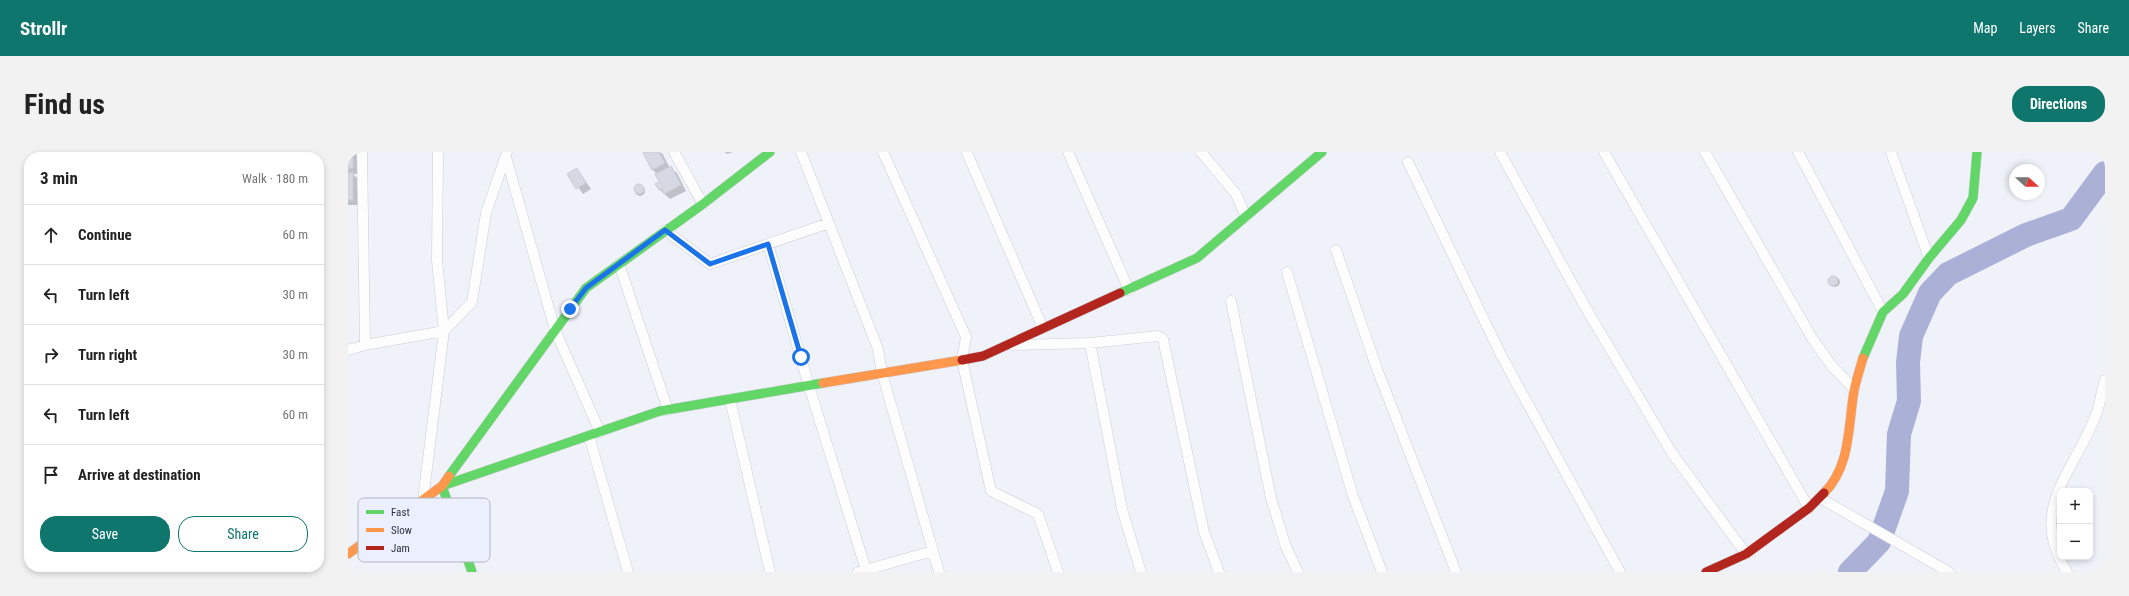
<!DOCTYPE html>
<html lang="en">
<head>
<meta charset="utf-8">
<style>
	:root { --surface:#fff; --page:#f2f2f2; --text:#222; --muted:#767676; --line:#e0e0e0; --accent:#0f766e }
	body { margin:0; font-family:"Roboto Condensed",sans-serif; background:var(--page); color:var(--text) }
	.controls { position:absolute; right:12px; bottom:12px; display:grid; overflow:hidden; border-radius:8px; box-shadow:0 2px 6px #0003 }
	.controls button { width:36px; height:36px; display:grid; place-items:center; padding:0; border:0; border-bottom:1px solid var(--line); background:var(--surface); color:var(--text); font:20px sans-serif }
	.compass { position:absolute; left:1661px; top:12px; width:36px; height:36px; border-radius:50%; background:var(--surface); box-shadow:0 2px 6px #0003; rotate:111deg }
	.stop { position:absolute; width:12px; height:12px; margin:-9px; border:3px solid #1a73e8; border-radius:50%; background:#fff }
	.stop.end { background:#1a73e8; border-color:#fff; box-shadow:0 1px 4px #0008 }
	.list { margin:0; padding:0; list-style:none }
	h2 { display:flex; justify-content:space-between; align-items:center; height:52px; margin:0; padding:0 16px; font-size:17px }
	h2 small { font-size:13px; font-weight:400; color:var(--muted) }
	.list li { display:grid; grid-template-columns:26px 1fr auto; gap:12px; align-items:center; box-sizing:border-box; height:60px; padding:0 16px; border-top:1px solid var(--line) }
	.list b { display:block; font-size:15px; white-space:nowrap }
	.list em { font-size:13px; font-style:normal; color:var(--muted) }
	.actions { display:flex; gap:8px; padding:12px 16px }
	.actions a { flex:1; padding:9px 0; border:1px solid var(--accent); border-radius:16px; text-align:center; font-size:14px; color:var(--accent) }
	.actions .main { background:var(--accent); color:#fff }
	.icon { flex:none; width:22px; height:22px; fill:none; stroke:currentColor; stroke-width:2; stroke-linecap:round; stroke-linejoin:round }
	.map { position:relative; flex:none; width:1757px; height:420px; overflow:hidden; border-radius:16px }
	header { display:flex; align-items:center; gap:24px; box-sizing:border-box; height:56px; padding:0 20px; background:var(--accent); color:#fff }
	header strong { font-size:19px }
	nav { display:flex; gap:22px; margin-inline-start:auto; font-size:14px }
	.intro { display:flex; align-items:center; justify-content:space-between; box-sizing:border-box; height:96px; padding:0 24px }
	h1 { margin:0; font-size:28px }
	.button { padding:10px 18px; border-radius:16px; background:var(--accent); color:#fff; font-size:14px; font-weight:700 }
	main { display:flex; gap:24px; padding:0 24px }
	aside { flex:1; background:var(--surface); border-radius:16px; box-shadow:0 2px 6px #0003 }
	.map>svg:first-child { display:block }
	.shadow { fill:#0003 }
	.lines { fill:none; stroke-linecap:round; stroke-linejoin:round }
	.river { stroke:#abb1d6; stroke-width:24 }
	.building { fill:#d6d8e4; stroke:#caccd4 }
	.street-casing { stroke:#cccdd5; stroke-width:11 }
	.fast-casing { stroke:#cccdd5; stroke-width:10 }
	.slow-casing { stroke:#cccdd5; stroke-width:10 }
	.jam-casing { stroke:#cccdd5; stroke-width:10 }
	.street { stroke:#fdfdfe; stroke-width:10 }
	.fast { stroke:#63d668; stroke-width:9 }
	.slow { stroke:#ff974d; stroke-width:9 }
	.jam { stroke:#b3261e; stroke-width:9 }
	.route { stroke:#1a73e8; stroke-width:5 }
	.key { fill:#eceffe; stroke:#b3b6c4; stroke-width:1 }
	.key-label { font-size:11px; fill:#2f313b }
</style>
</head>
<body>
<header>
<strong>Strollr</strong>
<nav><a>Map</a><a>Layers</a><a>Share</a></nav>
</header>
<div class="intro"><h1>Find us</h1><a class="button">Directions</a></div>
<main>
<aside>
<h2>3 min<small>Walk · 180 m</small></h2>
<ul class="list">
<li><svg class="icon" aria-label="ahead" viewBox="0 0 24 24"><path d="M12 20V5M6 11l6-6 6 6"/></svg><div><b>Continue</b></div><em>60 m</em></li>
<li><svg class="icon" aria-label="left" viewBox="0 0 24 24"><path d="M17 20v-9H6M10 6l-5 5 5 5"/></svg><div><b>Turn left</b></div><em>30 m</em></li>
<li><svg class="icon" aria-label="right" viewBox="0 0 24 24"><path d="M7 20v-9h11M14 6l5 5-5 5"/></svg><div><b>Turn right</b></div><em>30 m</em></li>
<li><svg class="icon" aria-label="left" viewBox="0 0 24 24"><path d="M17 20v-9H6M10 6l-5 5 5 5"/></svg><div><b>Turn left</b></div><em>60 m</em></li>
<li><svg class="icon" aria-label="arrive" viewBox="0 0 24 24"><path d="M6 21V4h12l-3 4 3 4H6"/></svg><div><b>Arrive at destination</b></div></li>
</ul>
<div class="actions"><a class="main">Save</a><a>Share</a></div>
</aside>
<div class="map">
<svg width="1757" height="420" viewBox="0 0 1757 420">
	<rect width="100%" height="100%" fill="#f0f2fa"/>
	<path class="shadow" d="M0 0H7L10 2V22H5L10 27V53H0Z
		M299 0 314 1 322 16 329 21 338 39 322 47 312 38V30L309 22 304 17Z
		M377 0H385L379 2Z
		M229 17 243 37 235 42 221 22Z
		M287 39a5 5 0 1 1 10 0a5 5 0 1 1-10 0Z
		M1482 130a5 5 0 1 1 10 0a5 5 0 1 1-10 0Z"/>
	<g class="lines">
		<path class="river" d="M1502 420 1531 390 1549 339 1551 282 1561 249 1560 211 1563 184 1582 141 1600 122 1678 83 1723 67 1757 21"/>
	</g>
	<path class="building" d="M0 0H5V16L0 17Z
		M297 0H311L317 11 304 18 295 1Z
		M323 14 333 33 316 42 314 37 311 38 307 32 311 30 307 22Z
		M229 16 238 31 228 37 219 22Z
		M5 20V48H0V21Z
		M286 37a5 5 0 1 1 10 0a5 5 0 1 1-10 0Z
		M1480 129a5 5 0 1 1 10 0a5 5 0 1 1-10 0Z"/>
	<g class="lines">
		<defs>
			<path id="street" d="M14 0 17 193
				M326 0 355 52
				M453 0 530 197 534 221 591 420
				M535 0 618 185 614 208 643 339 690 362 710 420
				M720 0 781 138
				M853 0 888 42 898 65
				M1152 0 1236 153 1324 301 1398 402
				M1256 0 1461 356
				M1357 0 1464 186 1483 213 1506 237
				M1450 0 1535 160
				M1543 0 1581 106
				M619 1 695 176
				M158 5 207 178 252 280
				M1060 10 1153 203 1272 420
				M317 78 362 112 481 71
				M420 92 461 234 518 418
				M988 98 1029 217 1108 420
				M271 112 320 258
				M939 120 1005 344 1034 420
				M883 149 923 346 938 395 950 420
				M742 191 774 357 793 420
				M664 193 742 191 810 184 815 187 856 380 871 420
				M0 198 17 193 96 179 124 150 138 61 159 0
				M382 247 422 420
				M241 284 280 420
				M1472 346 1601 420
				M75 348 96 179 89 108 90 0
				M510 420 585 399
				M1719 420C1678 356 1728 319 1749 260 1752 250 1754 238 1757 228"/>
			<path id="fast" d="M772 141 849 106 974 0
				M1515 206 1535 160 1555 142 1581 106 1613 68 1625 46 1629 0
				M101 324 238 136 355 52 422 0
				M124 420 94 334 312 259 475 231"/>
			<path id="slow" d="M475 231 614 208
				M1476 341C1503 314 1500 274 1506 239 1508 228 1512 217 1515 206
				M0 402 94 334 101 324"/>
			<path id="jam" d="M614 208 635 204 772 141
				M1358 420 1398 402 1461 356 1476 341"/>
		</defs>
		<use href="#street" class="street-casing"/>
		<use href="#fast" class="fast-casing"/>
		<use href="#slow" class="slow-casing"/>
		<use href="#jam" class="jam-casing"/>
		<use href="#street" class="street"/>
		<use href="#fast" class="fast"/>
		<use href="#slow" class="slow"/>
		<use href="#jam" class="jam"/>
	</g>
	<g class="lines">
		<path class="route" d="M222 157 238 136 317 78 362 112 420 92 453 205"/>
	</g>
	<rect x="10" y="346" width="132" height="64" rx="6" class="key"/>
	<rect x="18" y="358" width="18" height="4" fill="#63d668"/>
	<rect x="18" y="376" width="18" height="4" fill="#ff974d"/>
	<rect x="18" y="394" width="18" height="4" fill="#b3261e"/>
	<g class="key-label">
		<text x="43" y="364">Fast</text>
		<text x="43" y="382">Slow</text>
		<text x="43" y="400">Jam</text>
	</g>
</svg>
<div class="controls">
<button>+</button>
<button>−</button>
</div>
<svg class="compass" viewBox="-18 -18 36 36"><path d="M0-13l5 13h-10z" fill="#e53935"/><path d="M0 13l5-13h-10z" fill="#767676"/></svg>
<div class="stop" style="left:453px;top:205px"></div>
<div class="stop end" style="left:222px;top:157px"></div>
</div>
</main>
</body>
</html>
